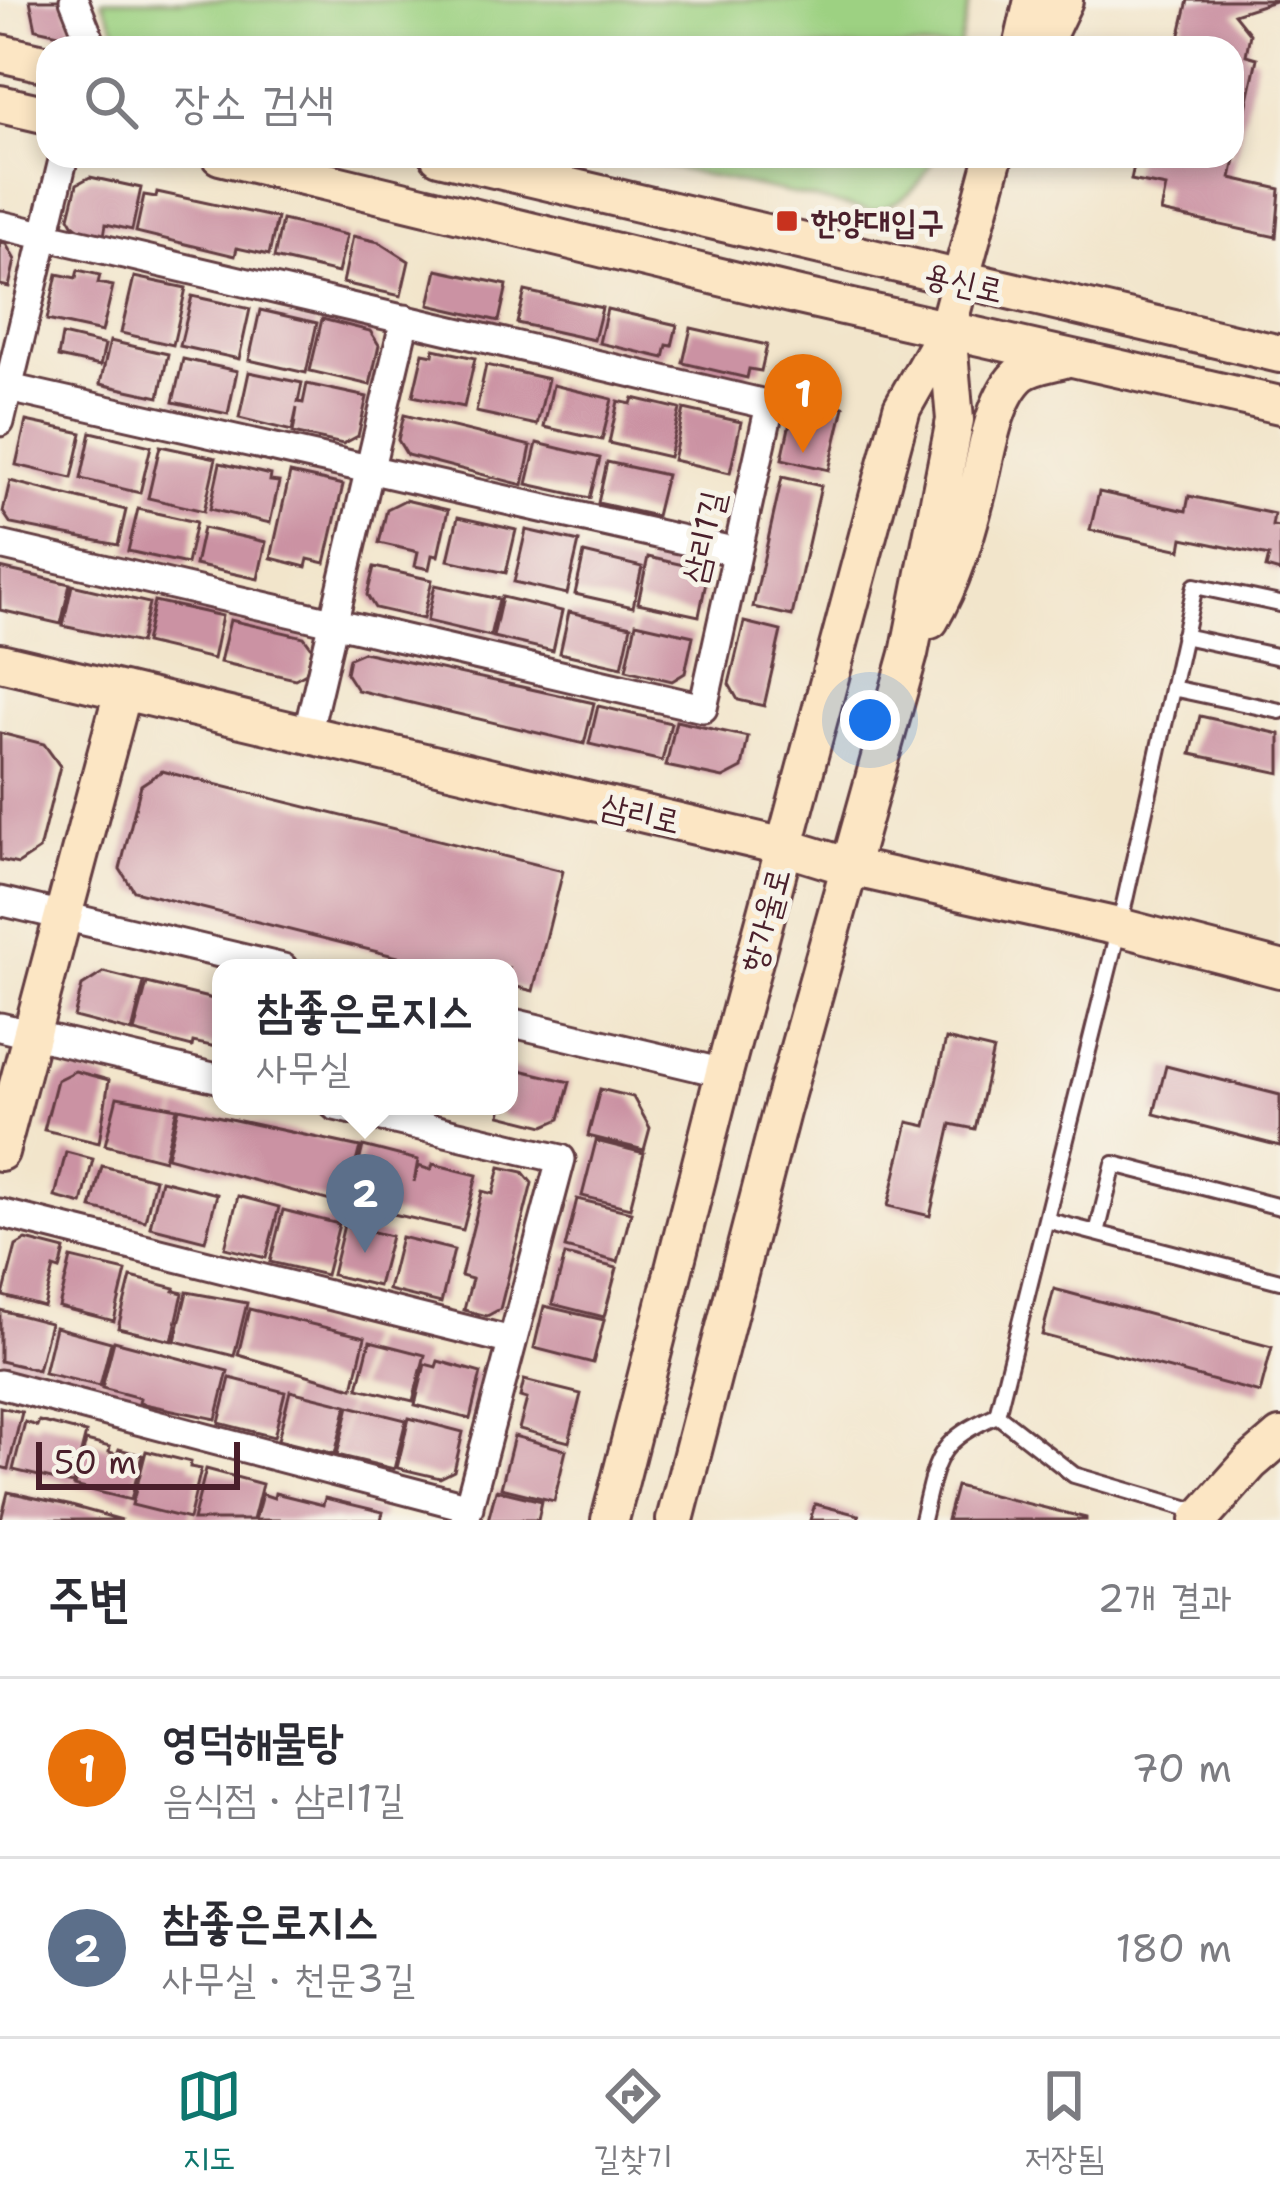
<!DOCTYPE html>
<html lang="ko">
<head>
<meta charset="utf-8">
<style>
	:root { --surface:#fff; --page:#f2f2f3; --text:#2b2b33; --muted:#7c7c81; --line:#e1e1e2; --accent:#0f766e }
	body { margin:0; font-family:"Shantell Sans","Poor Story",sans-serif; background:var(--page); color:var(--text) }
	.scale { position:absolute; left:36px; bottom:30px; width:204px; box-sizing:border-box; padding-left:12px; border:6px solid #4a1f2b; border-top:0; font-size:33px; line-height:42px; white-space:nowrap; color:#4a1f2b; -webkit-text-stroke:9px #f7f3e8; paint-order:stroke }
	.you { position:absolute; left:870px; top:720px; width:42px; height:42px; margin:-30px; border:9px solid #fff; border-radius:50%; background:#1a73e8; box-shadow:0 0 0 18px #1a73e833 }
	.badge { display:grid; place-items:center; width:78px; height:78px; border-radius:50%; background:var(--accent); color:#fff; font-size:39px; font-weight:700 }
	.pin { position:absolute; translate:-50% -99px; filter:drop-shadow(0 3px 6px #0008) }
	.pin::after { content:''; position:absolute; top:63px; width:42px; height:36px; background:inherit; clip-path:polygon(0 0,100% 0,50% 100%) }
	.popup { position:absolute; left:212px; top:959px; width:306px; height:156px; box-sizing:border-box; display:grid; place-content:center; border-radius:24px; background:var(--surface); filter:drop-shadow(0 3px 9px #0005); font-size:39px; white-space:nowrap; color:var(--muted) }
	.popup b { font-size:45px; color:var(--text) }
	.popup::after { content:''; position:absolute; left:50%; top:100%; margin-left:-24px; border:24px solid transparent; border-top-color:var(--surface) }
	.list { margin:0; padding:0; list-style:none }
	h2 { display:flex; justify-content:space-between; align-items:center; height:156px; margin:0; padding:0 48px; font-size:51px }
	h2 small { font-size:39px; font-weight:400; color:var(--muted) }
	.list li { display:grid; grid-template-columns:78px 1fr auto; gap:36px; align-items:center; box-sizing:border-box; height:180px; padding:0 48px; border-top:3px solid var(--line) }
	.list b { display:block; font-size:45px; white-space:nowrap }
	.list p { margin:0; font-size:39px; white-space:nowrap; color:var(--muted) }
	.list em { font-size:39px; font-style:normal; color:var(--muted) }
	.icon { flex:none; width:66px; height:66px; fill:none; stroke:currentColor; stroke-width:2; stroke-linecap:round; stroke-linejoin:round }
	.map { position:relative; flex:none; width:1280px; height:1520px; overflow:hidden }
	.search { position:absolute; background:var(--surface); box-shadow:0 6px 18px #0003; left:36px; right:36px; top:36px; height:132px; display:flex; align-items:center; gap:30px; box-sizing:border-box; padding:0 42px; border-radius:36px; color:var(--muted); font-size:45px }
	.sheet { height:516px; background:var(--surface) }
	nav { display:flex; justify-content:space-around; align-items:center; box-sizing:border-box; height:168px; border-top:3px solid var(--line); background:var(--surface); font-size:33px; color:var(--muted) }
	nav a { display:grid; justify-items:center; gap:6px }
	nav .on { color:var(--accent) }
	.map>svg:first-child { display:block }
	.green { fill:#9dd182; stroke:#747856; stroke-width:3 }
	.building { fill:#cb92a3 }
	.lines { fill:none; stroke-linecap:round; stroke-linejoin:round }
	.lane-casing { stroke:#633d43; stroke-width:20 }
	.street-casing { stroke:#633d43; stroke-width:33 }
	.secondary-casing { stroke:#633d43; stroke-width:42 }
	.lane { stroke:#fff; stroke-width:14 }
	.street { stroke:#fff; stroke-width:27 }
	.secondary { stroke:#fce6c4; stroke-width:36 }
	.poi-dot { fill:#c8321e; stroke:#f7f3e8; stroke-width:4.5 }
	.labels { text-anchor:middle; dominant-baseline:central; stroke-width:10; stroke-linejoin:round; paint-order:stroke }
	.poi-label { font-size:33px; font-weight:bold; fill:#4a1f2b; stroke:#f7f3e8; text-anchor:start }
	.street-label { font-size:33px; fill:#4a1f2b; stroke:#f7f3e8 }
</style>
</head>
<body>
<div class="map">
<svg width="1280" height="1520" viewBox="0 0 1280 1520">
	<rect width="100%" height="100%" fill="#f7f3e8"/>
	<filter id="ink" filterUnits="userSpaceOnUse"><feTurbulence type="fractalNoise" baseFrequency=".00833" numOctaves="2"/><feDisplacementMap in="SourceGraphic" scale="24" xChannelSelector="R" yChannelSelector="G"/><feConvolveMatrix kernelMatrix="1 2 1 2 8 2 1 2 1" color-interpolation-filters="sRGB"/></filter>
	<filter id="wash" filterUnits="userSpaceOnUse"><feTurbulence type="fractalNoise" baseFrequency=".004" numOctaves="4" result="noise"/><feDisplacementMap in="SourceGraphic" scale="48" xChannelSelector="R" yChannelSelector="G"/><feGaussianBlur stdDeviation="2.7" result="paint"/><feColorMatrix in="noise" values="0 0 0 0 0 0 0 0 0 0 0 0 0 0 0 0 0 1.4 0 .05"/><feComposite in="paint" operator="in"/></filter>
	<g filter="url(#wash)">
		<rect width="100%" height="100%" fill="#f2e5cb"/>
		<path class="green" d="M102 0H970L959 48H125Z
			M617 156H934C922 187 902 205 871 211Z"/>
		<g id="blocks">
			<path class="building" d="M30 0H63L77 38 36 29Z
				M1188 0H1278L1234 14 1250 34 1246 55 1257 58 1231 178 1280 189 1276 237 1161 212 1166 187 1131 180 1136 156H1232V48H1159L1161 40 1178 43Z
				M90 177 141 188 132 230 106 224 104 236 82 231 73 224 69 217 77 184Z
				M157 192 277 218 269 255 237 248 235 256 136 232 144 195 156 197Z
				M282 220 347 235 338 273 274 258Z
				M353 236 379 242 409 261 401 296 343 283Z
				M0 243 6 244 15 260 9 287 0 285Z
				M78 270 100 275 98 283 113 286 102 332 47 320 57 274 76 278Z
				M437 270 507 285 499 321 429 305Z
				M134 277 186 288 173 345 121 333Z
				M525 291 602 308 594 340 517 323Z
				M192 296 250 309 239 359 180 346Z
				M607 309 677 325 672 346 667 345 664 358 599 343Z
				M260 310 317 323 306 373 249 360Z
				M322 319 370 331 379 345 370 385 310 371Z
				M691 328 767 345 761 371 749 369 747 378 683 363Z
				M62 335 105 345 100 366 58 357Z
				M110 341 168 354 159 397 100 384Z
				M434 349 475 358 464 407 413 396 423 353 433 355Z
				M183 359 237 371 228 414 173 402Z
				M486 365 548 379 537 425 476 412Z
				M249 372 302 383 298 402 303 403 307 384 367 397 358 436 343 444 293 433 297 408 292 431 239 418Z
				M553 385 612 399 602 440 544 427Z
				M796 396 844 407 829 470 782 459Z
				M633 398 680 409 669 457 609 443 618 401 631 404Z
				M684 409 741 422 730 473 673 460Z
				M404 415 531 446 523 485 407 455 398 440Z
				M26 421 82 433 72 478 16 465Z
				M91 432 151 446 140 493 81 479Z
				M537 443 600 458 590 498 527 484Z
				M160 446 216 458 204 511 148 498Z
				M607 462 666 475 656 516 598 503Z
				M220 463 271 475 270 481 279 482 270 523 210 509Z
				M290 473 343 485 325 563 308 559 306 567 271 558Z
				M782 477 821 486 792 616 753 607Z
				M10 481 126 510 118 545 11 524 3 512Z
				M1099 492 1186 511 1189 496 1274 514 1272 526 1280 527V572L1266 568 1269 556 1183 538 1181 550 1090 530Z
				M405 500 448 510 438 556 432 555 429 569 415 566 418 552 379 543 387 509Z
				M138 509 196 522 187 564 128 551Z
				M458 517 516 530 506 573 448 560Z
				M203 528 266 542 258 579 195 565Z
				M526 530 579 542 567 594 514 582Z
				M584 553 642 567 633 607 575 594Z
				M648 557 697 568 706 582 699 616 638 603Z
				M374 567 432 580 423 619 375 608 367 595Z
				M0 568 70 584 61 624 0 610Z
				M72 585 149 603 140 643 63 626Z
				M435 585 499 599 490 636 427 621Z
				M502 597 562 611 553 651 493 637Z
				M154 601 222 616 213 659 145 643Z
				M569 612 631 626 622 667 560 653Z
				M230 620 304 637 312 648 306 673 295 679 220 662Z
				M744 622 781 631 764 706 738 700 729 684Z
				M636 623 693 636 685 673 672 681 626 670Z
				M363 652 594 703 584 744 357 690 346 673 349 658Z
				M598 706 671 723 662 761 589 744Z
				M1200 716 1280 734V773L1191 754Z
				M676 721 748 737 742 768 723 778 666 766Z
				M0 733 44 744 60 766 39 850 18 864 0 860Z
				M162 771 563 871 533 991 509 985V968H442L134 891 120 869 141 785Z
				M104 972 144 982 132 1032 74 1017 82 986Z
				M147 983 221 1001V1048L193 1042 192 1047 134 1032Z
				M946 1039 993 1050 975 1129 951 1124 930 1216 888 1206 908 1122 926 1126Z
				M1166 1066 1280 1095V1146L1154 1114Z
				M512 1068 570 1082 560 1119 544 1126 500 1115 502 1106H509Z
				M75 1071 109 1080 99 1143 44 1130 57 1080Z
				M600 1089 633 1097 650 1128 644 1150 588 1136Z
				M117 1097 177 1108 164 1160 105 1145Z
				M179 1108 360 1147 345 1205 167 1157Z
				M596 1141 644 1153 630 1208 582 1196Z
				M363 1146 418 1160 414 1182 418 1166 431 1170 433 1164 477 1175 463 1230 349 1204Z
				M66 1152 93 1159 82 1204 55 1197Z
				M102 1166 155 1179 145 1221 91 1208Z
				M500 1167 523 1172 532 1183 500 1309 487 1316 464 1310 472 1279 461 1276 482 1191 493 1194Z
				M161 1180 217 1194 205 1241 150 1227Z
				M238 1196 279 1207 266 1258 225 1248Z
				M577 1199 631 1212 618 1262 565 1248Z
				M283 1210 339 1224 326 1275 270 1262Z
				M344 1225 391 1236 378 1286 332 1275Z
				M401 1237 454 1250 441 1303 388 1290Z
				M26 1240 65 1250 60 1270 54 1268 44 1307 3 1296 16 1246Z
				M565 1255 617 1268 604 1317 552 1304Z
				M71 1258 126 1271 114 1321 59 1307Z
				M131 1277 175 1288 174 1291 183 1293 172 1341 118 1328Z
				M1054 1289 1272 1347 1260 1393 1042 1335Z
				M187 1292 247 1303 234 1356 175 1341Z
				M544 1306 604 1320 593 1363 534 1348Z
				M249 1309 365 1337 353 1388 238 1355Z
				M0 1310 50 1323 38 1370 0 1361Z
				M55 1327 111 1342 100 1386 44 1373Z
				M114 1341 228 1371 216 1419 139 1403 140 1398 102 1388Z
				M370 1341 425 1355 413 1401 358 1388Z
				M438 1361 481 1373 470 1419 415 1405 425 1364 436 1367Z
				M230 1378 285 1392 274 1437 219 1423Z
				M524 1380 581 1394 569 1442 519 1429 527 1399 520 1397Z
				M290 1391 347 1405 335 1454 278 1440Z
				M349 1406 406 1420 394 1469 337 1455Z
				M0 1407 22 1412 8 1469 0 1467Z
				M409 1418 463 1432 454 1471 440 1478 397 1468Z
				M39 1421 86 1433 73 1484 13 1470 25 1422 37 1426Z
				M514 1436 566 1450 554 1501 501 1488Z
				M86 1441 110 1447 109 1452 117 1454 119 1449 142 1455 131 1500 74 1486Z
				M146 1451 191 1462 190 1467 201 1469 189 1519 132 1505Z
				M206 1469 262 1484 253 1520H193Z
				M956 1486 1086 1518V1520H947Z
				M496 1490 542 1501 538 1520H488Z
				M8 1492 68 1505 122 1520H1Z
				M275 1493 323 1505 325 1498 383 1512 381 1520H255L262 1494 274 1498Z
				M815 1504 859 1515 858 1520H810Z"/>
		</g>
	</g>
	<g filter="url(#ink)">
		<use href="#blocks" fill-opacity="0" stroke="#633d43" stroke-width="3"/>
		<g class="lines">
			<defs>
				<path id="lane" d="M1183 636 1280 657
					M1172 688 1280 711
					M1046 1220 1280 1281
					M1097 1233 1114 1164 1280 1207
					M1200 1512 1074 1475 997 1415 1119 927 1195 586 1280 604
					M922 1520C937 1458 935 1442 997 1415"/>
				<path id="street" d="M74 0 93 48
					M0 225 770 405 703 708 0 545
					M0 386 737 552
					M0 422 64 156
					M307 735 405 319
					M0 901 283 968
					M509 1022 724 1073
					M0 1027 221 1079
					M335 1106 561 1159 465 1520
					M0 1213 512 1341
					M0 1384 469 1507"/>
				<path id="secondary" d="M1022 48 1033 0
					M1041 48 1064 0
					M0 53 48 64
					M0 104 48 115
					M220 156 799 296 1280 405
					M439 156 1280 354
					M930 620C952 583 965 539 976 497 985 463 992 398 1020 374 1031 365 1050 363 1064 359
					M0 662 785 847 850 867 1119 927 1280 969
					M0 1152 123 691
					M610 1520 724 1073 902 408 947 329 994 156
					M675 1520 781 1112 909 654 955 420 947 329
					M1199 1520 1250 1463 1280 1437"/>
			</defs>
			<use href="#lane" class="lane-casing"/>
			<use href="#street" class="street-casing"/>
			<use href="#secondary" class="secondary-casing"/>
			<use href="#lane" class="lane"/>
			<use href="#street" class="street"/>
			<use href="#secondary" class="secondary"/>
		</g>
	</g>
	<rect class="poi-dot" x="775" y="209" width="24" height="24" rx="6"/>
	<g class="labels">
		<g class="poi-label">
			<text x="811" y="221">한양대입구</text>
		</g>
		<g class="street-label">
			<text transform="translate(964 282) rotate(13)">용신로</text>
			<text transform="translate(703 537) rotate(-77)">삼리1길</text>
			<text transform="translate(641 813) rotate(13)">삼리로</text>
			<text transform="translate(765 920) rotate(-75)">항가울로</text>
		</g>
	</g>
</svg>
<div class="scale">50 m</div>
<div class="you"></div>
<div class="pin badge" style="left:803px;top:453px;background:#e8710a">1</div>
<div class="pin badge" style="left:365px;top:1253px;background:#5c6f8a">2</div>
<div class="popup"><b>참좋은로지스</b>사무실</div>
<div class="search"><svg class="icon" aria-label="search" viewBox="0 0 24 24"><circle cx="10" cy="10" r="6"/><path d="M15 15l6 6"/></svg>장소 검색</div>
</div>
<section class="sheet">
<h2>주변<small>2개 결과</small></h2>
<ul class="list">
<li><span class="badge" style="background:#e8710a">1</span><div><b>영덕해물탕</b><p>음식점 · 삼리1길</p></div><em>70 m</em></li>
<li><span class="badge" style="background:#5c6f8a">2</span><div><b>참좋은로지스</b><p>사무실 · 천문3길</p></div><em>180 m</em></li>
</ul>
</section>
<nav>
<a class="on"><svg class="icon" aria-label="map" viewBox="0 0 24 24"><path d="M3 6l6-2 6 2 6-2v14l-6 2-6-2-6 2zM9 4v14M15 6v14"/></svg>지도</a>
<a><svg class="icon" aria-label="directions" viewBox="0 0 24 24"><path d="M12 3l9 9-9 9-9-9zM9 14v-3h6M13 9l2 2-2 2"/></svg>길찾기</a>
<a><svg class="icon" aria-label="saved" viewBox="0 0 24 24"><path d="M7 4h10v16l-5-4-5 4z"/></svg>저장됨</a>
</nav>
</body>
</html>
